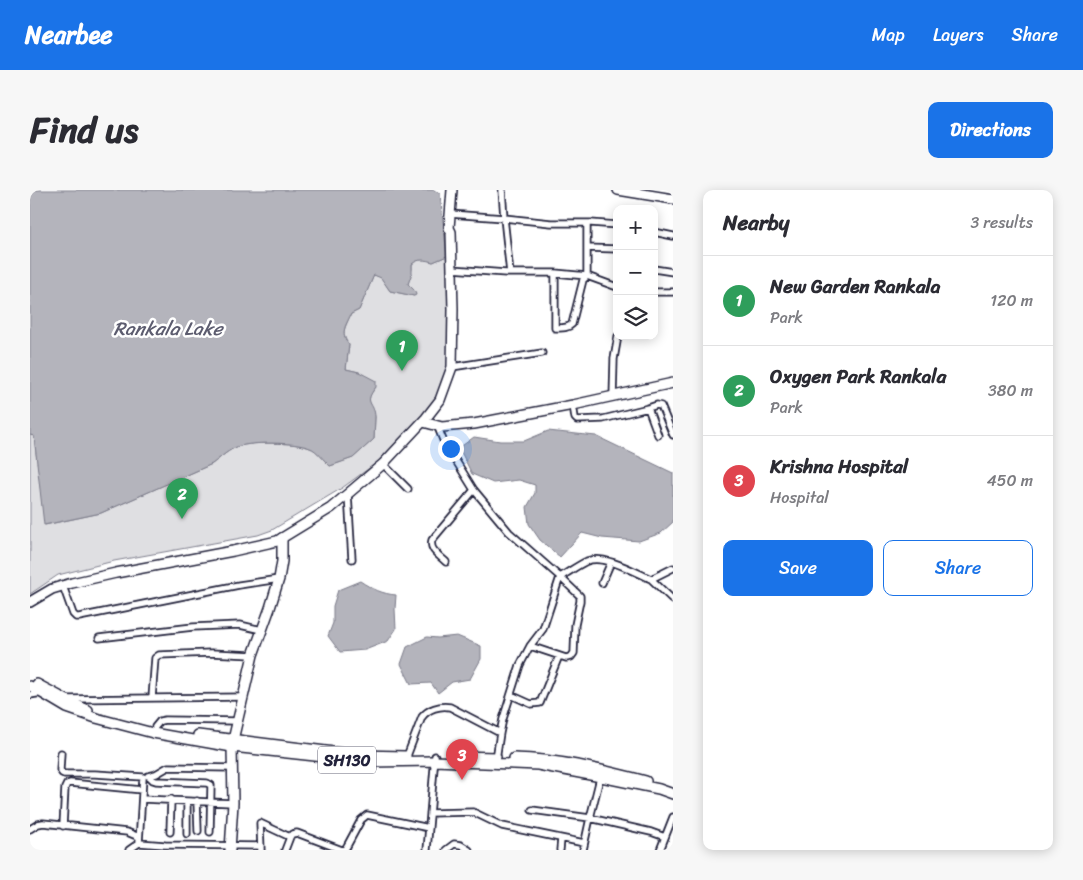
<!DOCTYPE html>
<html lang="en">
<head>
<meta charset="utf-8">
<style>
	:root { --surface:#fff; --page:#f7f7f7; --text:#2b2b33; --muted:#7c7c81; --line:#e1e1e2; --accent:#1a73e8 }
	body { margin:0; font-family:Sriracha,sans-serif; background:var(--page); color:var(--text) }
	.controls { position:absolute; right:15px; top:15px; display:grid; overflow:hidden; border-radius:10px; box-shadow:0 2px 12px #0003 }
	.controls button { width:45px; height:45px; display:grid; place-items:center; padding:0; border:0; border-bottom:1px solid var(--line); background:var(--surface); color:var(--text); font:25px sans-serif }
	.you { position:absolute; left:420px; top:258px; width:18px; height:18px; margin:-12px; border:4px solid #fff; border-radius:50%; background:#1a73e8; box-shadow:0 0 0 8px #1a73e833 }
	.badge { display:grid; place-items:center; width:32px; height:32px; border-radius:50%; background:var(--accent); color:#fff; font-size:16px; font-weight:700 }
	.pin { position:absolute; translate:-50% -41px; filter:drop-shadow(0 1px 2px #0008) }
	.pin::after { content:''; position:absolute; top:26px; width:18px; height:15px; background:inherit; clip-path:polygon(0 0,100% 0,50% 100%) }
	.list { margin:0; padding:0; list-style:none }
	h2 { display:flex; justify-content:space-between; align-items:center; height:65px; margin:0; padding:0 20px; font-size:21px }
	h2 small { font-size:16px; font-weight:400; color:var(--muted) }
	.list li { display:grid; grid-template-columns:32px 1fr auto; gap:15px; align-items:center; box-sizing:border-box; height:90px; padding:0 20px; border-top:1px solid var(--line) }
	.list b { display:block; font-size:19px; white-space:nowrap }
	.list p { margin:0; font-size:16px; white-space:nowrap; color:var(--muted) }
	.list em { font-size:16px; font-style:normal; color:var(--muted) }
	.actions { display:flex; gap:10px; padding:15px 20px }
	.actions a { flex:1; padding:11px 0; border:1px solid var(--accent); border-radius:10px; text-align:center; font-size:18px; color:var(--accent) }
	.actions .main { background:var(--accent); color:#fff }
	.icon { flex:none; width:28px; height:28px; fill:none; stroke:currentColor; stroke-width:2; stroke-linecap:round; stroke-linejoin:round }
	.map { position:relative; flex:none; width:643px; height:660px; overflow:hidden; border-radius:10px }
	header { display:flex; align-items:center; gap:30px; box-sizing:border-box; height:70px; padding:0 25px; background:var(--accent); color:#fff }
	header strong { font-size:24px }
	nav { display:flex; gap:28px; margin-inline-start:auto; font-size:18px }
	.intro { display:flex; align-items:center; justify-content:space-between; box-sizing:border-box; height:120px; padding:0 30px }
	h1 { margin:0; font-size:35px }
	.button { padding:12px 22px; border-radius:10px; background:var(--accent); color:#fff; font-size:18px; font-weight:700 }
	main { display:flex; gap:30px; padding:0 30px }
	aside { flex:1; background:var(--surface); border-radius:10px; box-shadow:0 2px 12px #0003 }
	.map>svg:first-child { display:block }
	.green { fill:#dfdfe2; stroke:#80808e }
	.water { fill:#b4b4bc; stroke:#7a7a88 }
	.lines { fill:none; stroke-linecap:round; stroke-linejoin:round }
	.street-casing { stroke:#22223b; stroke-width:9 }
	.secondary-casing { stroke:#22223b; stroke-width:12 }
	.primary-casing { stroke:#22223b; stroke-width:12 }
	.street { stroke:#fff; stroke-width:5.5 }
	.secondary { stroke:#fff; stroke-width:9 }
	.primary { stroke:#fff; stroke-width:9 }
	.labels { text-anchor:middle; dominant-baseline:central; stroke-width:5; stroke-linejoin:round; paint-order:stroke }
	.shield { fill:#fff; stroke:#646476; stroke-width:1 }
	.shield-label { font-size:16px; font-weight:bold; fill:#22223b }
	.water-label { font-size:19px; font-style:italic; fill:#5c5c6f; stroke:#fff }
</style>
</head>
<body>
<header>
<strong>Nearbee</strong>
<nav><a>Map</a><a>Layers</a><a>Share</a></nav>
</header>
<div class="intro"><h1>Find us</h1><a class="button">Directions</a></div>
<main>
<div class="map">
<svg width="643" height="660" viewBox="0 0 643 660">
	<rect width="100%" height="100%" fill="#fff"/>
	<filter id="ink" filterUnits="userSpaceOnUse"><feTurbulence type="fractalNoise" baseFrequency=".02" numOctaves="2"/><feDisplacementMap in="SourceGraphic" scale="10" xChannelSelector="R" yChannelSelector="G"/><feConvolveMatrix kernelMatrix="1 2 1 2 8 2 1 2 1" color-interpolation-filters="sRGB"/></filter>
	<g filter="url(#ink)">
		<path class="green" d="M421 65 422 177 410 210 388 233 353 268 312 298 242 340 228 345 84 371 28 385 0 404V245L4 246 15 335 71 323 182 274C189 269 196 262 204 258 217 251 266 252 280 258 287 260 295 271 300 276L323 268 344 249C344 242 345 234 345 227 343 212 333 213 346 197L329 182 316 179 319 155C310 143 315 138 321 124L329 120 344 85 351 87 360 101 384 106 378 94 382 79V74C389 68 395 69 403 72L417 66Z"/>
		<path class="water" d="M0 0H404L410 4 417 66 403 72C395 70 389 68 382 74V83L378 94 385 101 386 105 384 106 360 101 351 88 344 85 329 120 321 124C315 137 310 143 319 155L316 179 329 182 346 191V197C332 214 345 212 345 227 345 234 344 242 344 249L323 268 300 276C294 271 287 260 280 258 266 252 218 251 204 258 196 262 189 269 182 274L71 323 14 335 4 246 0 245Z
			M518 241 566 246 643 283V332L631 343 609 351 572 348 552 343 530 367 510 350 499 334 497 317 505 303V295L489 290 463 293 442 284 429 258 444 247 470 251H494Z
			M330 391C342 399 353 404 366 405L365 419 366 439 358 451 335 460 310 462 298 446 303 433V416L308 400Z
			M427 446 451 456V469L440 489 422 492 408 503 401 493 381 494 371 474 377 457 397 447 408 448Z"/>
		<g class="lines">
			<defs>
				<path id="street" d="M472 0 474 28 521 33H561L587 35
					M420 24 474 28 480 83
					M624 42 643 46
					M557 58 587 59
					M422 79 476 83H525L557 86 587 97
					M624 79 643 82
					M525 83V138C531 138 537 139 542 134L553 90 557 86V33
					M624 102H643
					M422 177 512 163
					M583 207 584 169 588 146
					M543 215 545 228 547 230 573 229 618 218 628 245
					M618 218 627 215 631 216 643 245
					M407 235 413 250 444 300 479 342 530 387C539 382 548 375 557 371 574 364 605 382 621 389
					M353 274 378 299
					M318 304 322 369
					M416 372C409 365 399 360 402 350L444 300
					M643 378 621 389 643 410
					M572 393 581 372
					M33 396 43 424 46 427H49L209 395 249 389
					M69 448 163 437 210 435 232 440
					M0 505 12 503
					M481 505 501 514 510 513 529 466
					M122 508 125 468 129 465 181 463 223 465
					M38 509 213 507
					M125 537 130 531 135 530 208 531
					M31 563 30 580 32 583 34 584H65L113 587 109 653
					M377 566 392 527C398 519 410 515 420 517L470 543
					M466 569 470 543 473 529 490 475 500 456 513 439 530 387 550 406V411L545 435 544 463 541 467 536 468 500 456
					M118 586 126 584 138 577 202 578
					M119 586 123 590 126 591 177 593 181 595 180 642
					M112 609 203 613
					M167 611 168 641
					M502 620 560 628 621 642 635 647
					M400 623 443 622 472 636 554 653
					M33 636 35 598 37 594 40 593 112 600
					M0 639 8 634 13 633 97 642 109 647
					M140 642 141 609
					M157 644V611
					M260 647 262 644 267 643 312 660 315 659 317 656 331 630 337 625 399 638
					M99 660 109 653 135 655 231 656
					M231 660 230 633 260 647 255 660
					M397 660 405 566
					M416 660 424 654 431 655 439 660
					M530 660 531 649
					M553 660 560 628 571 584
					M630 660 643 627"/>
				<path id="secondary" d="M588 0 643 9
					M393 232 412 237 444 234 543 215 643 193
					M200 660 203 613 202 557 203 550 223 465 240 418 249 389 252 371V348"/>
				<path id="primary" d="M0 412 22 399 42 393 86 383 203 361 247 351 301 318 353 274 396 228 410 210 422 177 423 119 421 42 419 38 422 0
					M7 494C24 503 40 513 58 520
					M0 496 37 518 66 528 123 543 202 557 340 572 404 571 508 575 571 587 629 599 643 604
					M168 545 328 565 376 566
					M427 566 466 567
					M484 568C529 569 573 580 616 591"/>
			</defs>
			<use href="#street" class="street-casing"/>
			<use href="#secondary" class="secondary-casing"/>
			<use href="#primary" class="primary-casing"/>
			<use href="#street" class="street"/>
			<use href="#secondary" class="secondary"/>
			<use href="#primary" class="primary"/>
		</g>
	</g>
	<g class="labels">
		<rect class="shield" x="288" y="556.5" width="58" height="27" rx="4"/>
		<g class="shield-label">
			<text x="317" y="570">SH130</text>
		</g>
		<g class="water-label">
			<text x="138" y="138">Rankala Lake</text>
		</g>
	</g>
</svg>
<div class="controls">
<button>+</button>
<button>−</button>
<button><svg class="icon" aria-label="layers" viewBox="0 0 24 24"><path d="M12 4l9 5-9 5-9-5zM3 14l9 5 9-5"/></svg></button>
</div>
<div class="you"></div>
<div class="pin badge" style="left:372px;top:181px;background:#2e9e5b">1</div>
<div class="pin badge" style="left:152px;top:329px;background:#2e9e5b">2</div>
<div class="pin badge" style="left:432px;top:590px;background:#e0444e">3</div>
</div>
<aside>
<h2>Nearby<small>3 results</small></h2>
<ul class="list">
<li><span class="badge" style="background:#2e9e5b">1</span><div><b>New Garden Rankala</b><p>Park</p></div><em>120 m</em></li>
<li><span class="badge" style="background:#2e9e5b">2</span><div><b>Oxygen Park Rankala</b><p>Park</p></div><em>380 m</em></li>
<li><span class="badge" style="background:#e0444e">3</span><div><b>Krishna Hospital</b><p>Hospital</p></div><em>450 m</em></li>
</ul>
<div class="actions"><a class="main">Save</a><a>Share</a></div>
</aside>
</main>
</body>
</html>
